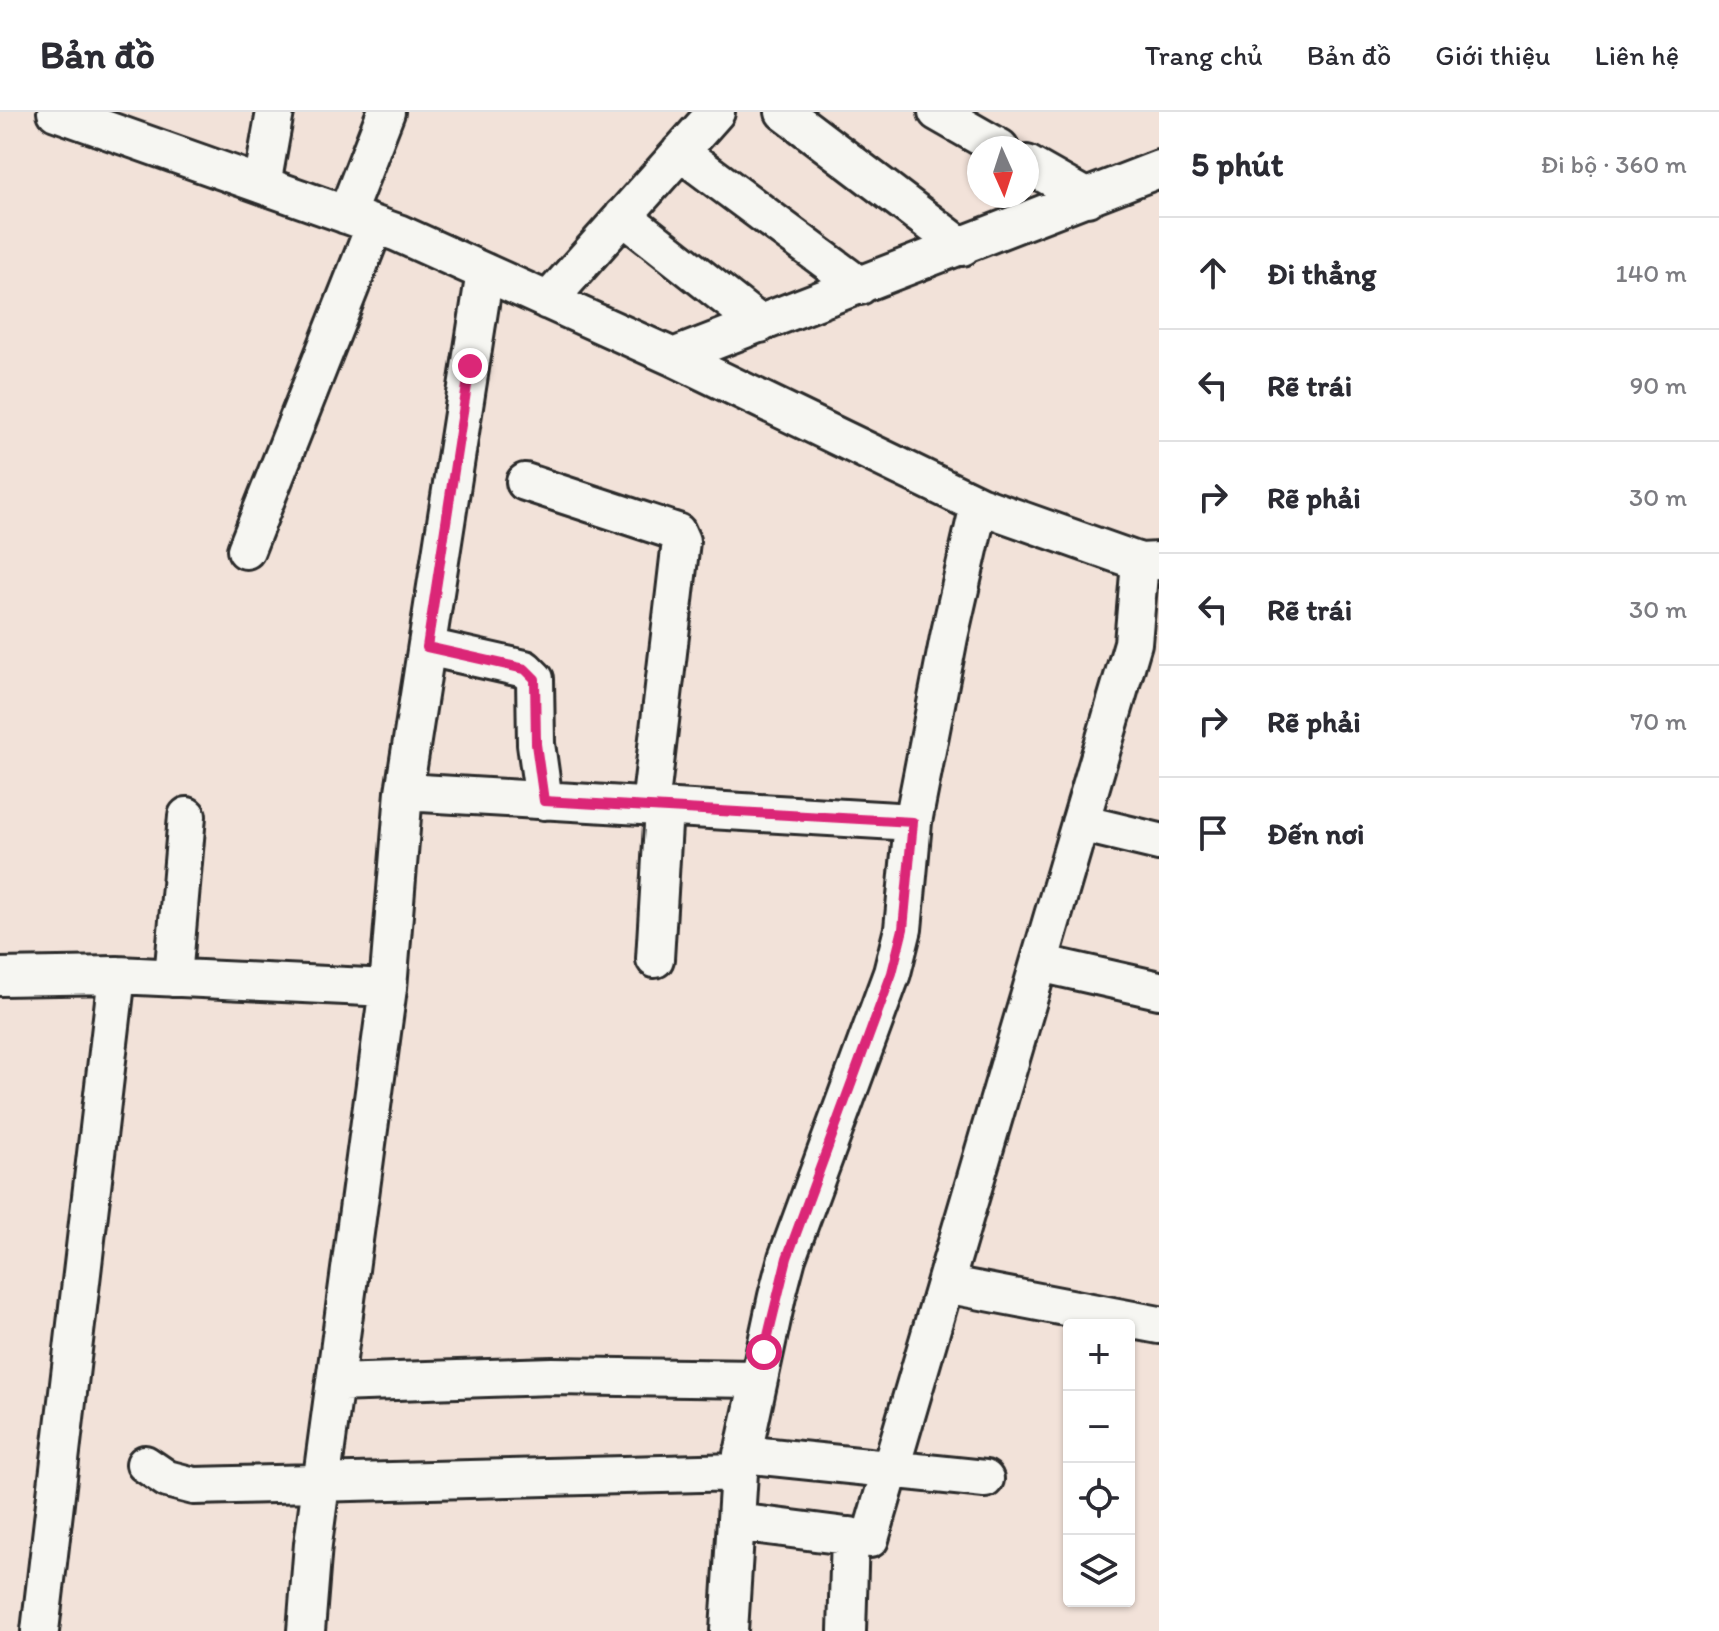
<!DOCTYPE html>
<html lang="vi">
<head>
<meta charset="utf-8">
<style>
	:root { --surface:#fff; --page:#f2f2f3; --text:#2b2b33; --muted:#7c7c81; --line:#e1e1e2 }
	body { margin:0; font-family:Itim,sans-serif; background:var(--page); color:var(--text) }
	.controls { position:absolute; right:24px; bottom:24px; display:grid; overflow:hidden; border-radius:8px; box-shadow:0 2px 6px #0004 }
	.controls button { width:72px; height:72px; display:grid; place-items:center; padding:0; border:0; border-bottom:2px solid var(--line); background:var(--surface); color:var(--text); font:40px sans-serif }
	.compass { position:absolute; left:967px; top:24px; width:72px; height:72px; border-radius:50%; background:var(--surface); box-shadow:0 2px 6px #0004; rotate:177deg }
	.stop { position:absolute; width:24px; height:24px; margin:-18px; border:6px solid #db2777; border-radius:50%; background:#fff }
	.stop.end { background:#db2777; border-color:#fff; box-shadow:0 2px 8px #0008 }
	.list { margin:0; padding:0; list-style:none }
	h2 { display:flex; justify-content:space-between; align-items:center; height:104px; margin:0; padding:0 32px; font-size:34px }
	h2 small { font-size:26px; font-weight:400; color:var(--muted) }
	.list li { display:grid; grid-template-columns:52px 1fr auto; gap:24px; align-items:center; box-sizing:border-box; height:112px; padding:0 32px; border-top:2px solid var(--line) }
	.list b { display:block; font-size:30px; white-space:nowrap }
	.list em { font-size:26px; font-style:normal; color:var(--muted) }
	.icon { flex:none; width:44px; height:44px; fill:none; stroke:currentColor; stroke-width:2; stroke-linecap:round; stroke-linejoin:round }
	.map { position:relative; flex:none; width:1159px; height:1519px; overflow:hidden }
	header { display:flex; align-items:center; gap:48px; box-sizing:border-box; height:112px; padding:0 40px; background:var(--surface); border-bottom:2px solid var(--line) }
	header strong { font-size:38px }
	nav { display:flex; gap:44px; margin-inline-start:auto; font-size:28px }
	main { display:flex }
	aside { flex:1; background:var(--surface) }
	.map>svg:first-child { display:block }
	.lines { fill:none; stroke-linecap:round; stroke-linejoin:round }
	.minor-casing { stroke:#2b2b2b; stroke-width:42 }
	.minor { stroke:#f6f6f2; stroke-width:36 }
	.route { stroke:#db2777; stroke-width:10 }
</style>
</head>
<body>
<header>
<strong>Bản đồ</strong>
<nav><a>Trang chủ</a><a>Bản đồ</a><a>Giới thiệu</a><a>Liên hệ</a></nav>
</header>
<main>
<div class="map">
<svg width="1159" height="1519" viewBox="0 0 1159 1519">
	<rect width="100%" height="100%" fill="#f2e2d9"/>
	<filter id="ink" filterUnits="userSpaceOnUse"><feTurbulence type="fractalNoise" baseFrequency=".0125" numOctaves="2"/><feDisplacementMap in="SourceGraphic" scale="16" xChannelSelector="R" yChannelSelector="G"/><feConvolveMatrix kernelMatrix="1 2 1 2 8 2 1 2 1" color-interpolation-filters="sRGB"/></filter>
	<g filter="url(#ink)">
		<g class="lines">
			<defs>
				<path id="minor" d="M56 0 398 121 673 245 1159 57
					M784 0 962 135
					M937 0 1000 36
					M680 40 860 174
					M1027 52 1087 86
					M262 73 275 0
					M346 103 386 0
					M623 104 760 212
					M548 189 716 0
					M673 245 979 393 1140 450 1159 449
					M525 370 677 420 681 429 650 695
					M246 438 375 113
					M427 535 525 557 535 567 536 632 544 689
					M404 680 913 710
					M1080 711 1159 730
					M655 847 664 696
					M1039 851 1159 878
					M0 865 117 863 388 876
					M173 866 187 704
					M945 1172 1159 1213
					M335 1271 552 1264 757 1267
					M742 1342 985 1367
					M145 1352 167 1367 194 1374 739 1360
					M736 1410 870 1427 1133 531 1140 450
					M40 1519 117 863
					M306 1519 313 1432 388 876 404 680 485 160
					M729 1519 739 1360 777 1184 787 1146 892 861 903 817 913 710 949 525 979 393
					M847 1519 850 1424"/>
			</defs>
			<use href="#minor" class="minor-casing"/>
			<use href="#minor" class="minor"/>
		</g>
	</g>
	<g class="lines" filter="url(#ink)">
		<path class="route" d="M470 254 427 535 525 557 535 567 536 632 544 689 913 710 903 817 892 861 787 1146 764 1240"/>
	</g>
</svg>
<div class="controls">
<button>+</button>
<button>−</button>
<button><svg class="icon" aria-label="locate" viewBox="0 0 24 24"><circle cx="12" cy="12" r="6"/><path d="M12 2v4M12 18v4M2 12h4M18 12h4"/></svg></button>
<button><svg class="icon" aria-label="layers" viewBox="0 0 24 24"><path d="M12 4l9 5-9 5-9-5zM3 14l9 5 9-5"/></svg></button>
</div>
<svg class="compass" viewBox="-18 -18 36 36"><path d="M0-13l5 13h-10z" fill="#e53935"/><path d="M0 13l5-13h-10z" fill="#7c7c81"/></svg>
<div class="stop" style="left:764px;top:1240px"></div>
<div class="stop end" style="left:470px;top:254px"></div>
</div>
<aside>
<h2>5 phút<small>Đi bộ · 360 m</small></h2>
<ul class="list">
<li><svg class="icon" aria-label="ahead" viewBox="0 0 24 24"><path d="M12 20V5M6 11l6-6 6 6"/></svg><div><b>Đi thẳng</b></div><em>140 m</em></li>
<li><svg class="icon" aria-label="left" viewBox="0 0 24 24"><path d="M17 20v-9H6M10 6l-5 5 5 5"/></svg><div><b>Rẽ trái</b></div><em>90 m</em></li>
<li><svg class="icon" aria-label="right" viewBox="0 0 24 24"><path d="M7 20v-9h11M14 6l5 5-5 5"/></svg><div><b>Rẽ phải</b></div><em>30 m</em></li>
<li><svg class="icon" aria-label="left" viewBox="0 0 24 24"><path d="M17 20v-9H6M10 6l-5 5 5 5"/></svg><div><b>Rẽ trái</b></div><em>30 m</em></li>
<li><svg class="icon" aria-label="right" viewBox="0 0 24 24"><path d="M7 20v-9h11M14 6l5 5-5 5"/></svg><div><b>Rẽ phải</b></div><em>70 m</em></li>
<li><svg class="icon" aria-label="arrive" viewBox="0 0 24 24"><path d="M6 21V4h12l-3 4 3 4H6"/></svg><div><b>Đến nơi</b></div></li>
</ul>
</aside>
</main>
</body>
</html>
